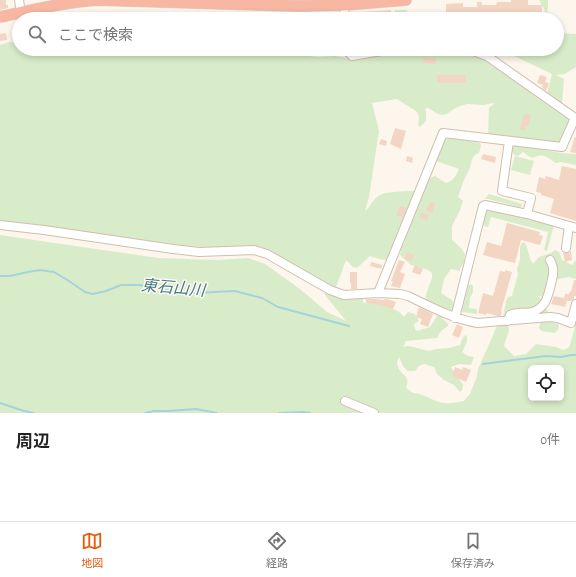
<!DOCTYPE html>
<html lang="ja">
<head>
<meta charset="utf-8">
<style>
	:root { --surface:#fff; --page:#f2f2f2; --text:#222; --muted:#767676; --line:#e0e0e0; --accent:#ea580c }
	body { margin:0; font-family:"Alegreya Sans","Noto Sans JP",sans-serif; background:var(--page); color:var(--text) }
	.controls { position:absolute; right:12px; bottom:12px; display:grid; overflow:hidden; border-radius:6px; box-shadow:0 2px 6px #0003 }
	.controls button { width:36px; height:36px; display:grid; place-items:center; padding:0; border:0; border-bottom:1px solid var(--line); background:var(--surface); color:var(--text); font:20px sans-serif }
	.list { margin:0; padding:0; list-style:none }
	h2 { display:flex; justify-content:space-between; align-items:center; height:52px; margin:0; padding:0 16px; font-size:17px }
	h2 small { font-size:13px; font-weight:400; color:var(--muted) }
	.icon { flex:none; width:22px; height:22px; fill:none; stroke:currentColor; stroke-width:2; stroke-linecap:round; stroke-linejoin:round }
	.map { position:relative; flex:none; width:576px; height:413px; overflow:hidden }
	.search { position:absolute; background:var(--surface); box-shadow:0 2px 6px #0003; left:12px; right:12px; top:12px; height:44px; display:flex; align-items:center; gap:10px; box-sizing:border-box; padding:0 14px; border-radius:22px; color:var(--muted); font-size:15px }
	.sheet { height:108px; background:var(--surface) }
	nav { display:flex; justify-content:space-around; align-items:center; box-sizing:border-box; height:56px; border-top:1px solid var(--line); background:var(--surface); font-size:11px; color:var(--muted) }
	nav a { display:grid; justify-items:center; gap:2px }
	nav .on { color:var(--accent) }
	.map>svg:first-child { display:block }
	.green { fill:#d8ecc9; fill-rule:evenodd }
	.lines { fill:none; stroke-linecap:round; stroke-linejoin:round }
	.stream { stroke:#a5d3da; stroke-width:2 }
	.building { fill:#f3d5c3 }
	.minor-casing { stroke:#d1beb0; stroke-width:10 }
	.highway-casing { stroke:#dad1cd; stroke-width:12 }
	.minor { stroke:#fff; stroke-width:8 }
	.highway { stroke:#f7b7a3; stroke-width:11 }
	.labels { text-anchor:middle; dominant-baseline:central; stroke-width:3; stroke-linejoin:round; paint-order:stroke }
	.water-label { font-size:16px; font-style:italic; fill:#437c86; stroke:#fffaf3 }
</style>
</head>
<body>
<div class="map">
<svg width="576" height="413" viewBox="0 0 576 413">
	<rect width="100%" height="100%" fill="#fdf6ec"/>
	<path class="green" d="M539 0H548V9L547 11 549 16 548 19H532V17L538 18 545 11Z
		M395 10H407L408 19H384L391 14H395Z
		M557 33 576 34V67L565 74 556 75 564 79 562 105 548 95 547 93 552 74 512 55 510 50 513 49H557Z
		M9 42 19 43V49H260L262 51 318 57 335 56 350 59 391 54 421 52 447 53 472 56 476 58 480 57 486 60 571 119 559 144 488 135 489 108 494 104V103L483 105 467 104 457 107 447 114 442 115 438 114 428 108 425 109 426 112V121L420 127 418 125C421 113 417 111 408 106 404 104 401 101 397 99L372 103 379 131 369 197 365 211C370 207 372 201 377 197 384 190 414 191 424 191L430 178 435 176 446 183C453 181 456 176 459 169L436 161 440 149 446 139 452 138 480 143 481 146 479 153 475 155 472 159 470 168 464 180 458 197 463 201 460 210 452 226V240L461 248 465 254 464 262 459 271 451 269 444 279 441 293 452 300 455 308 453 312 451 313 425 300 427 291 432 278V273L428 270 411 265 401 256 400 255 401 248 405 241 399 236 389 257 385 260 379 259 370 256 357 268 353 267 346 260 335 290 329 288 267 249 254 246 211 248 181 245 0 221V45Z
		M515 145 561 153 576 154V165L560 162 556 163C548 158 543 152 533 158 529 157 527 154 523 152L518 156 514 155 512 151V147Z
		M515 156 534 161 530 175 511 170Z
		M489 194 522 204V205L521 207H519L488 199H484L487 197V196Z
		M489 209 554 225 547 251 544 250 548 232 491 217 488 227 484 226 483 220 487 210Z
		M0 235 158 258 217 260 248 258 265 264 300 289 327 312 346 321 325 295 324 291 363 297V303L380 304 398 311 404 317 408 312 415 314 419 321 414 324 415 329 417 331 430 327 437 316H440L448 324V326L441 331 437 338 406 341 403 347 409 346 429 351 436 349 449 348 460 345 463 337 466 335 467 336V342L462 352 468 356 474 357 471 365 459 364 451 367 463 385 462 390 460 392 454 385 444 380 437 374 434 367 424 364 419 366 415 371H407L403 366 399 357 397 362C397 364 398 367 399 369 405 378 410 376 406 388L413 393C425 393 433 402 444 403 451 404 458 402 464 401L470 394 477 376 478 369 494 333C497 324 498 325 507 324 512 330 505 339 504 346L514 356 526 354 536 344 556 347 563 350C566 349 568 348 569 347 571 344 575 326 576 321V413H0ZM531 368H561V398H531Z
		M524 242C529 248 528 258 533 264L539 257 551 253 555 250 559 252 562 260 572 265 576 260V279L569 277 548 281 547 292 543 297 538 296V297L544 299 539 306 547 310 548 312 545 314 536 312 519 317H503L506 301 508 297 512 296 518 274 517 269 520 260V246L522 243Z
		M471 284 473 286V292L470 298 469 308 477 309V314L462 312 468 286Z
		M542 321H548L558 324 559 328 555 333 542 331 539 328 540 324Z"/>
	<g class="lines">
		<path class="stream" d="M0 276H10L28 272 40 270 54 272 69 281 85 292 93 294 106 291 121 285H140L176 292 195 293 235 291 262 298 278 307 349 326
			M483 364 546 356 561 357 571 355H576
			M0 403 24 411 34 413
			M145 413 154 411H169L196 409 217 413
			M279 413 303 412 310 413"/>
	</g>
	<path class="building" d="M0 0H6V5H8V8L0 10Z
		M511 0H528V5H542V16H528V19H493V14L482 13V16H478L477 13H474V16L463 17V19H456L455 13 446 14V4L463 3V7H477V2H482V5H496L497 2H511Z
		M391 10 392 18 384 19H363L362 12Z
		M338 13V19H315V15Z
		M165 14 179 15V19H165Z
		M19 29V45H16L14 30Z
		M6 33 7 40 0 41V34Z
		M424 57 436 59V64L423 63Z
		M437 75H466V83H437Z
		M540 75 547 77 545 82 549 83 546 91 542 88 543 85 537 83Z
		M524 114 531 115 528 126H526L525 130 520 129Z
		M395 128 406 131 401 149 390 144Z
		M575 137H576V153L570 152Z
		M381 139 387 141 386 146 379 144Z
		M483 154 496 157 495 163 481 159Z
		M407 156 413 158 412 163 406 161Z
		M562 166 576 169V221L550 213 554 199 541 195V193L536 192 539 177 545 179 546 176 559 180Z
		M430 202 435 204 432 213 426 211Z
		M400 206 406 208 403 217 396 215Z
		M421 212 429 215 427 221 419 218Z
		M507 223 540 232 539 235 543 236 540 245 521 240 515 263 483 255 487 242 501 246Z
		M571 251 572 260 565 262 563 253H568Z
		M407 252 414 255 412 261 404 258Z
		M399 260 405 262 400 272 405 274 400 288 391 286 393 281H391Z
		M371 262 382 265 381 269 370 266Z
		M415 265 423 269 420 275 412 272Z
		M505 270 512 272 501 311 502 312 501 316H497L487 313 486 315 478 313 483 293 493 296 500 271 505 272Z
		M350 272H357V289H351V283H350Z
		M574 280H576V296H574V299L571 301H567L565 307 551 304 554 296 564 298 565 294H569L570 291 571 292Z
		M365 299H375L384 300 385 299H387L396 302 393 309 377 304V305L366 303V300Z
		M419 307 433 314 428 327 420 324 422 319 416 317Z
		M457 324 463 327 459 338 452 335Z
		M455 367 462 370 463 367 471 370 466 382 452 376Z"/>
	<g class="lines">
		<defs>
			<path id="minor" d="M19 0 21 13
				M344 5 345 19
				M347 49V51L352 56 387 50 434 49
				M527 214 576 228
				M0 225 44 230 173 249 199 252 254 250 267 254 330 290 344 295 378 293 400 294 408 296C431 307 453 319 478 323L550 317 558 318 571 323 576 304
				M566 248 569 226
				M378 293 443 133 562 147 575 118 487 56 473 51 451 49
				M455 318 483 206 485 205 527 214 531 198 502 191 509 141
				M508 321 510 315C517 311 525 314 532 312 546 308 548 296 551 284 552 279 554 274 553 269 553 266 551 262 550 260
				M345 401 374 413"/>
			<path id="highway" d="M0 17C32 10 65 2 98 0L299 6 344 5 406 0"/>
		</defs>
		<use href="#minor" class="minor-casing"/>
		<use href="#highway" class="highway-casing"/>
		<use href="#minor" class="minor"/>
		<use href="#highway" class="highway"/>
	</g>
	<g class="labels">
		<g class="water-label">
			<text transform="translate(173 288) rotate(5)">東石山川</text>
		</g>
	</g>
</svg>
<div class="controls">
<button><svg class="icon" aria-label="locate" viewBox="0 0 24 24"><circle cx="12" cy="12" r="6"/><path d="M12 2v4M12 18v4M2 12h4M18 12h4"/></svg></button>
</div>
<div class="search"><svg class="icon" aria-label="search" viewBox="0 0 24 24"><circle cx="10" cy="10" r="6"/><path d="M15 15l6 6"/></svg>ここで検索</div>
</div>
<section class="sheet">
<h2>周辺<small>0件</small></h2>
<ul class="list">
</ul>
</section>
<nav>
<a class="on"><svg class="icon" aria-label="map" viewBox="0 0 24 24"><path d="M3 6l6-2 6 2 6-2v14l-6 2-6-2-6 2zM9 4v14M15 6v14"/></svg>地図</a>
<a><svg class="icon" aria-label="directions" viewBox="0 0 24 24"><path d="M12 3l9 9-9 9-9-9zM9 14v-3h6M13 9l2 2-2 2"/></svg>経路</a>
<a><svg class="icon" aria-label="saved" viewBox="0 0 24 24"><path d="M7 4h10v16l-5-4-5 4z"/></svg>保存済み</a>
</nav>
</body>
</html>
